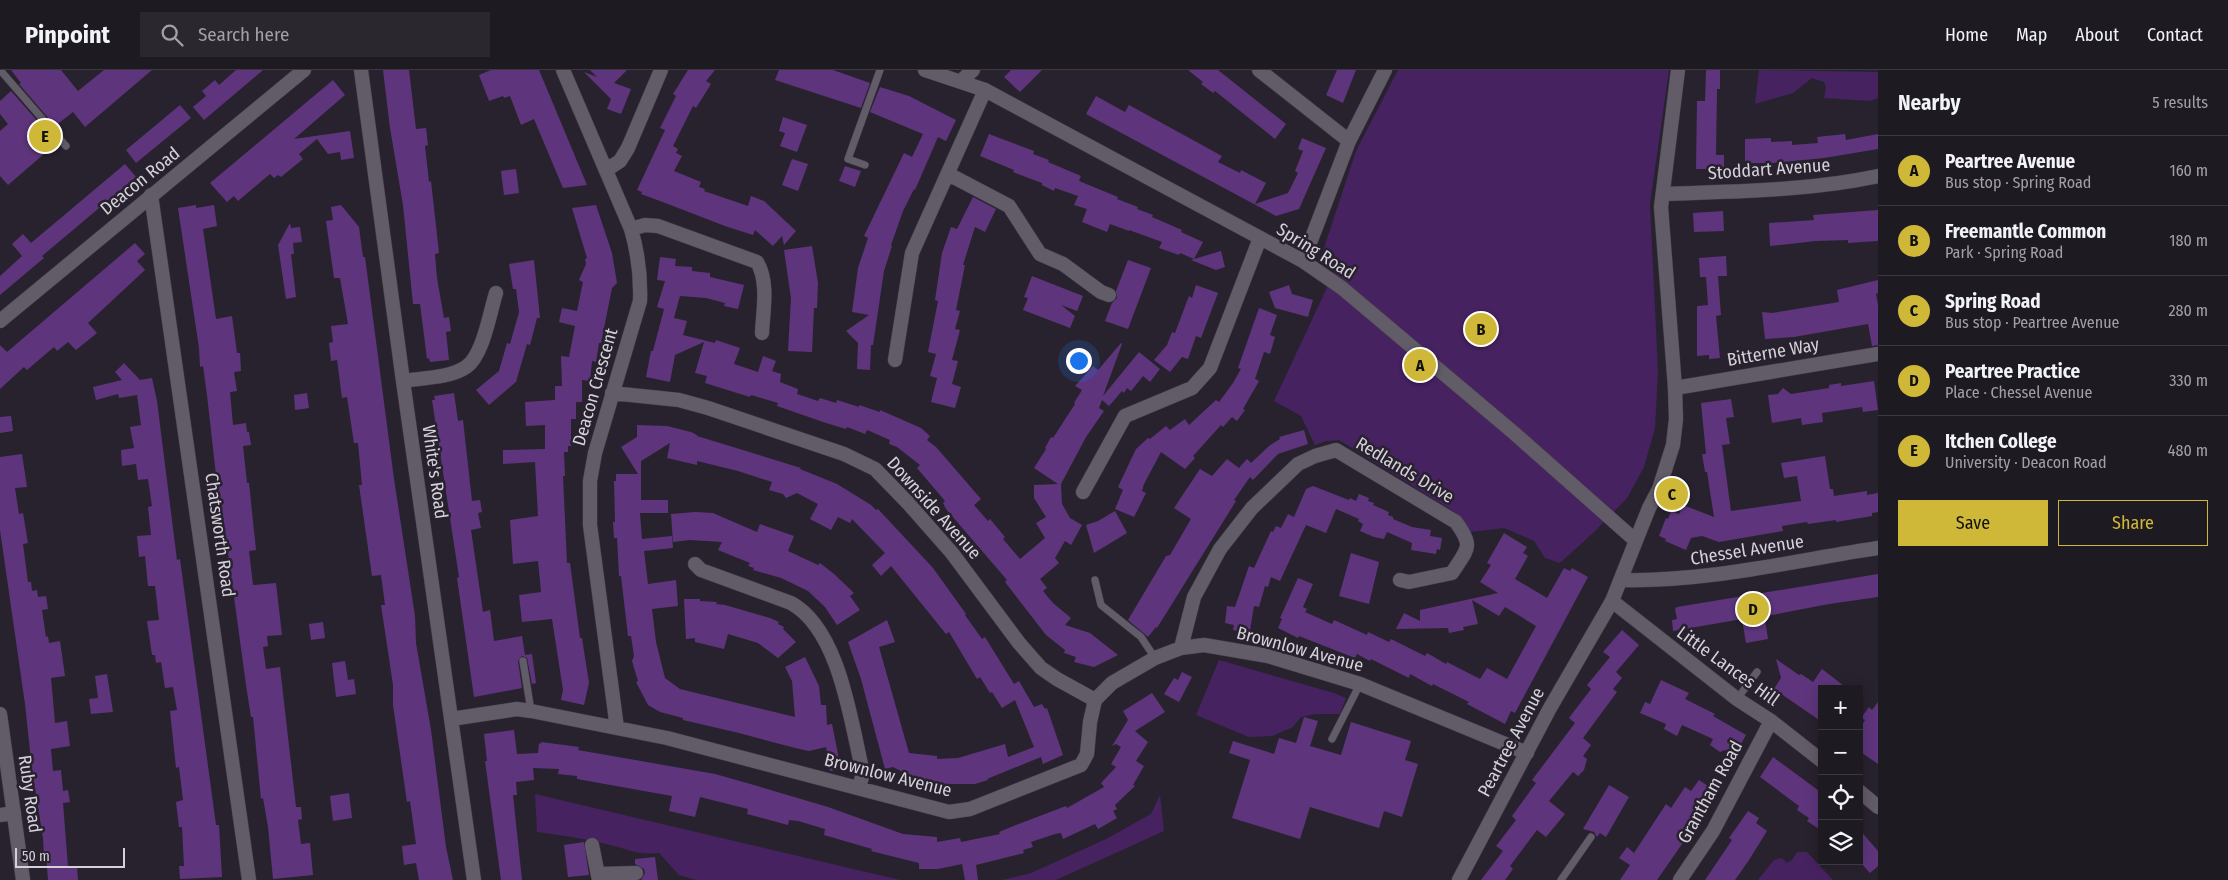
<!DOCTYPE html>
<html lang="en">
<head>
<meta charset="utf-8">
<style>
	:root { --surface:#1e1a22; --page:#2b272f; --text:#f1f3f6; --muted:#a1a1a5; --line:#3c3840; --accent:#cfb837 }
	body { margin:0; font-family:"Fira Sans Condensed",sans-serif; background:var(--page); color:var(--text) }
	.controls { position:absolute; right:15px; bottom:15px; display:grid; overflow:hidden; border-radius:0px; box-shadow:0 2px 12px #0003 }
	.controls button { width:45px; height:45px; display:grid; place-items:center; padding:0; border:0; border-bottom:1px solid var(--line); background:var(--surface); color:var(--text); font:25px sans-serif }
	.scale { position:absolute; left:15px; bottom:12px; width:110px; box-sizing:border-box; padding-left:5px; border:2px solid #d5d1d9; border-top:0; font-size:14px; line-height:18px; white-space:nowrap; color:#d5d1d9; -webkit-text-stroke:4px #28222e; paint-order:stroke }
	.you { position:absolute; left:1078px; top:290px; width:18px; height:18px; margin:-12px; border:4px solid #fff; border-radius:50%; background:#1a73e8; box-shadow:0 0 0 8px #1a73e833 }
	.badge { display:grid; place-items:center; width:32px; height:32px; border-radius:50%; background:var(--accent); color:#111; font-size:16px; font-weight:700 }
	.pin { position:absolute; translate:-50% -50%; border:2px solid #fff; box-shadow:0 1px 5px #0006 }
	.list { margin:0; padding:0; list-style:none }
	h2 { display:flex; justify-content:space-between; align-items:center; height:65px; margin:0; padding:0 20px; font-size:21px }
	h2 small { font-size:16px; font-weight:400; color:var(--muted) }
	.list li { display:grid; grid-template-columns:32px 1fr auto; gap:15px; align-items:center; box-sizing:border-box; height:70px; padding:0 20px; border-top:1px solid var(--line) }
	.list b { display:block; font-size:19px; white-space:nowrap }
	.list p { margin:0; font-size:16px; white-space:nowrap; color:var(--muted) }
	.list em { font-size:16px; font-style:normal; color:var(--muted) }
	.actions { display:flex; gap:10px; padding:15px 20px }
	.actions a { flex:1; padding:11px 0; border:1px solid var(--accent); border-radius:0px; text-align:center; font-size:18px; color:var(--accent) }
	.actions .main { background:var(--accent); color:#111 }
	.icon { flex:none; width:28px; height:28px; fill:none; stroke:currentColor; stroke-width:2; stroke-linecap:round; stroke-linejoin:round }
	.map { position:relative; flex:none; width:1878px; height:810px; overflow:hidden }
	header { display:flex; align-items:center; gap:30px; box-sizing:border-box; height:70px; padding:0 25px; background:var(--surface); border-bottom:1px solid var(--line) }
	header strong { font-size:24px }
	nav { display:flex; gap:28px; margin-inline-start:auto; font-size:18px }
	.search { width:350px; height:45px; background:var(--page); display:flex; align-items:center; gap:12px; box-sizing:border-box; padding:0 18px; border-radius:0px; color:var(--muted); font-size:19px }
	main { display:flex }
	aside { flex:1; background:var(--surface) }
	.map>svg:first-child { display:block }
	.green { fill:#472261 }
	.building { fill:#5e357c }
	.lines { fill:none; stroke-linecap:round; stroke-linejoin:round }
	.service-casing { stroke:#443e49; stroke-width:8 }
	.minor-casing { stroke:#443e49; stroke-width:15 }
	.tertiary-casing { stroke:#443e49; stroke-width:15 }
	.service { stroke:#625b68; stroke-width:7 }
	.minor { stroke:#625b68; stroke-width:14 }
	.tertiary { stroke:#625b68; stroke-width:14 }
	.labels { text-anchor:middle; dominant-baseline:central; stroke-width:5; stroke-linejoin:round; paint-order:stroke }
	.street-label { font-size:18px; fill:#d5d1d9; stroke:#28222e }
</style>
</head>
<body>
<header>
<strong>Pinpoint</strong>
<div class="search"><svg class="icon" aria-label="search" viewBox="0 0 24 24"><circle cx="10" cy="10" r="6"/><path d="M15 15l6 6"/></svg>Search here</div>
<nav><a>Home</a><a>Map</a><a>About</a><a>Contact</a></nav>
</header>
<main>
<div class="map">
<svg width="1878" height="810" viewBox="0 0 1878 810">
	<rect width="100%" height="100%" fill="#28222e"/>
	<path class="green" d="M1398 0H1669L1650 134 1658 302 1655 358 1644 397 1627 428 1594 462 1560 493 1545 488 1534 471 1504 458 1470 462 1453 441 1339 370 1326 371 1315 375 1301 346 1274 331 1338 194 1322 184 1356 81Z
		M1759 0 1878 2V28L1870 31 1824 28 1826 18 1824 12 1812 8 1793 23 1755 34Z
		M1219 590 1334 623 1346 628 1340 644H1315L1301 647 1293 657 1272 666 1249 667 1196 645Z
		M535 724 900 810H696L679 805 659 783C636 785 631 780 610 775 586 769 562 765 537 762Z
		M1160 725 1164 761 1056 810H1002L1031 803 1106 769 1151 744Z
		M1797 782H1807L1833 810H1758L1774 790 1782 788 1787 793 1792 790Z"/>
	<path class="building" d="M11 0H61L78 21 104 0H152L85 57 73 42 55 56 19 14 21 13Z
		M236 0H263L204 50 193 37 206 26 202 21 215 10 219 15Z
		M383 0H409L416 59 426 58 428 75 425 76 429 112 431 111 439 183 435 184 437 208 444 248 449 247 451 261 446 262 449 290 430 292 429 288 427 289 420 234H413L403 135 390 58Z
		M491 0H539L587 115 563 118 534 49 521 55 510 26 504 28 503 26 489 31 479 5Z
		M590 0H627L614 13 631 19 621 44 607 39 611 29 584 2 597 7Z
		M688 0H715L706 11 711 14 696 38 693 36 673 76 678 79 676 83 682 86 674 101 701 112 699 117 705 119 704 121 748 136 751 126 764 131 796 161 784 175 782 166 773 176 755 160 753 165 725 156 660 131 641 124 642 122 637 120 665 60 660 58 676 26 673 24Z
		M779 0H833L870 13 861 38 775 10Z
		M1011 0H1042L1020 22 1004 7Z
		M1188 0H1218L1286 54 1275 69 1215 21 1213 23 1201 14 1203 12Z
		M1337 0H1356L1343 33 1326 25Z
		M1706 0H1720V19H1717L1716 85H1724V99H1696L1697 31H1705Z
		M333 10 345 25 294 69 350 61 354 88 341 90 340 82 328 84 317 69 299 84 303 89 281 107 278 105 274 108 270 104 238 131 234 126 227 132 210 113Z
		M880 17 909 26 956 50 946 71 938 67 915 120 914 119 903 141 891 175 892 176 884 201 873 275H871L870 300 857 299 858 273 846 261 869 245 852 242 858 198 868 168 864 166 904 83 912 87 923 64 870 42Z
		M11 21 47 62 35 73 44 84 8 115 0 106V61L8 54 0 44V31Z
		M1096 26 1125 42 1129 35 1222 86 1218 92 1240 103 1241 100 1266 113 1255 134 1288 123 1298 103 1295 101 1303 81 1298 79 1302 68 1326 78 1299 139 1276 146 1086 44Z
		M180 35 191 48 136 93 126 80Z
		M783 47 807 55 797 82 780 76 785 63 779 61Z
		M989 64 1034 81 1033 84 1049 90 1048 92 1081 106 1079 111 1118 127 1117 129 1138 137 1137 139 1153 145 1152 147 1182 160 1181 162 1203 172 1194 189 1221 181 1225 197 1216 200 1191 190 1194 189 1180 183 1179 185 1159 178 1162 172 1129 160V161L1110 154 1107 162 1082 152 1087 139 1074 135 1078 126 1055 118 1054 121 1042 115V113L1013 102 1014 100 980 86Z
		M1845 64 1846 70 1878 64V79L1824 88 1773 93H1745V69L1771 68V72L1792 71V75L1818 73 1817 67Z
		M792 89 808 94 798 121 782 115Z
		M125 94 136 107 42 186 44 188 0 225V206L22 186 12 174 23 164 31 173Z
		M845 96 861 101 855 117 839 111Z
		M516 99 519 123 504 125 501 101Z
		M973 127 996 139 985 162 975 157 963 195H965L956 240 960 241 955 259 960 260 952 290 958 291 952 314 961 317 955 338 931 332 937 308 930 306 936 284 928 282 938 231 935 230 942 183 951 157 957 159Z
		M196 135V138L214 135 217 156 203 159 216 249 232 246 237 283H240L241 301 234 302 237 321 230 322 233 355 246 353 247 362H249L251 375 243 376 247 413H249L256 480 249 481 253 515 276 513 282 565 267 566 268 576 263 577 266 599 280 597 296 737H301L302 749 298 750 301 774 310 773 313 805 273 809 268 757 263 728 261 729 253 647H251L247 622 221 432H219L207 325 203 296 200 297 199 278 178 138Z
		M341 135 359 157 363 187H365L394 409 415 546 416 573 431 660 446 777 453 810H419L416 793 404 795 402 776 416 774 410 731 407 732 393 635V615L381 535H385L381 505 372 506 359 415H362L358 373H354L347 327 342 328 337 290 331 291 329 273 333 272 331 256 348 254 340 208H334L326 151 333 150 331 137Z
		M596 135 612 183 617 213 612 218 601 273H599L596 292 592 291 590 311 582 310V332H576V349H571V376H568V382H564L565 406H563L567 493H570L580 568H582L589 613 584 635 561 630 563 620 552 549 522 552 519 525 541 522 538 491 513 494 510 450 538 446 535 392 503 394V380L545 379V355L526 356 525 332 555 330V316H562L561 286 569 287 575 256 559 252 562 238 577 241 583 212 579 210 586 194 585 189 587 188 572 138Z
		M1878 140V171L1848 173V170L1816 171 1770 176 1769 153 1814 150 1813 145Z
		M1723 141 1724 161 1694 162 1693 143Z
		M290 153 291 158 300 157 302 172 293 173 294 184H291L296 227 286 229 278 175Z
		M135 173 145 184 137 191 145 200 88 253 97 263 76 280 68 272 57 281 54 277 27 300 24 297 0 319V275L7 282Z
		M812 176 818 213 817 238H814L812 282 788 281 791 228 784 180Z
		M1726 186 1727 206H1718L1721 245 1716 246 1720 288 1709 289V285L1697 286V236L1708 235 1706 207H1700L1699 188Z
		M660 187 676 189 675 196 692 197V201L710 203V207L744 215 738 239 724 236 725 233 706 228 680 226 674 248 687 251 683 265 715 273 716 270 740 278 734 294 758 302 763 286 776 291 772 301 781 304 780 312 798 319 797 324 818 331 820 328 836 333 837 330 859 337V335L880 342V340L921 358 930 366 927 370 936 377 981 429 974 435 988 451 990 449 1005 467 1003 469 1020 489 1045 468 1036 453 1046 447 1034 428V415L1058 414 1034 398 1046 379 1045 378 1051 367 1053 368 1075 334 1074 333 1082 320 1075 316 1093 296 1098 300 1121 273 1122 274 1103 326 1139 282 1160 299 1150 312 1143 306 1131 321 1127 318 1124 323 1122 321 1109 336 1102 330 1099 338 1104 341 1086 367 1061 414 1062 434 1070 448 1082 455 1071 475 1065 471 1055 488 1059 493 1040 509 1047 518 1043 521 1053 533 1071 548 1065 555 1090 563 1118 585 1094 597 1074 592 1076 587 1064 583 1065 580 1046 565 1005 512 1007 510 946 439 943 433 945 431 917 398 920 395 897 377 889 374 890 370 867 360 865 364 847 357 846 359 826 353 777 336 778 333 751 325 750 327 705 313 707 306 695 303 704 272 675 285 670 312 646 307 651 281H653L664 239 657 237 665 211 657 210Z
		M534 190 540 248H537L530 275 527 274 516 312 489 335 476 320 499 301 507 273 510 274 519 242 516 219H513L509 194Z
		M1128 190 1151 198 1128 259 1105 251 1112 233 1117 228 1116 221Z
		M1032 206 1083 226 1077 241 1061 235 1075 246 1070 258 1023 240 1028 228 1024 227Z
		M1878 210V223L1876 224 1878 235V275L1872 276 1868 254 1794 267 1765 269 1762 242 1772 243 1839 232 1837 220Z
		M1196 215 1218 223 1201 268 1196 266 1188 289 1182 287 1170 302 1154 290 1167 275 1172 262 1175 263 1189 226 1192 228Z
		M1289 215 1292 224 1313 230 1308 247 1275 238 1269 222Z
		M1259 238 1277 245 1270 265 1275 267 1270 284 1264 282 1255 309 1259 311 1243 339 1245 340 1237 351 1232 347 1223 357 1221 355 1193 386 1195 388 1185 399 1161 382 1144 414 1142 421 1146 423 1134 447 1115 439 1123 420 1118 417 1136 379 1148 368 1150 369 1166 356 1170 360 1185 349 1189 355 1216 330 1219 332 1233 313 1241 299 1238 298Z
		M124 293 140 310 152 308 157 331 177 490 180 489 216 755H219L222 807 180 809 179 796H184L182 757H179L176 732 183 730 179 697 176 698 170 641 177 640 173 617 165 618 161 592 156 593 155 585H152L147 551 159 550 155 516H148L145 486 139 487 137 466 151 465 148 437 152 436 148 409 138 410 136 394 122 396 121 380 134 378 130 357 141 355 137 325 119 328 118 324 96 330 93 317 122 310 115 302Z
		M1874 311 1878 340 1863 342 1862 337 1822 343 1823 352 1802 355 1801 348 1772 353 1768 325 1778 324 1783 318 1791 324 1829 318V315L1841 313V316Z
		M307 323 309 338 295 340 294 325Z
		M454 323 458 351 463 350 472 431 480 430 482 442 478 443 481 458 471 460 483 542 490 540 494 571 522 566 525 585 532 584 536 613 532 614 527 588 522 586 518 591 522 618 474 627 457 508 459 507 432 330H435L434 326Z
		M1731 329 1734 347 1726 348 1730 374 1722 375 1731 441 1801 431 1797 406 1784 408 1781 393 1825 386 1830 419H1833L1834 426 1867 421V425L1878 423V442L1872 443V446L1836 452V450L1808 454 1807 452 1782 456 1783 461 1719 472 1702 466 1691 468 1686 480 1665 471 1666 469 1659 466 1666 448 1668 449 1671 441 1679 444 1683 435 1714 447 1707 402H1705L1702 384H1706L1701 333Z
		M11 346 13 361 0 363V347Z
		M637 355 667 356 691 362 697 365V366L801 398 800 399 837 414 871 435 876 440 878 439 933 498 966 544 965 545 982 569 985 567 1014 614 1019 611 1034 637 1042 634 1045 639 1047 638 1063 685 1043 694 1041 687 987 709 988 710 975 714H943L921 711 893 697 885 699 861 609 848 572 887 550 895 572 879 577 909 683 937 686V689L958 688 1005 674 1008 687 1034 677 1015 630 1002 638 992 622 990 623 980 607 977 609 949 562 946 564 891 496 881 506 872 495 885 483 852 449 850 453 838 447 831 460 810 449 818 434 797 423 786 428 783 424 769 420 772 412 738 401 697 391V395L667 388 670 373 641 391V430H668V443H640L642 469 672 466 673 478 644 481 648 514 676 510 678 536 652 539 656 572 665 608 680 619 795 647 792 611 785 597 805 587 819 616 821 635H826L827 655 832 654 841 699 830 701 826 677 809 681 795 678 739 663 683 650V648L660 642 648 635 636 612 638 611 632 591 634 586 631 566H628L621 506H619L617 468H614L613 452H615L614 411H616V404H638L621 377 637 367Z
		M1304 360 1308 374 1278 384 1253 410 1250 407 1234 430 1236 431 1157 558 1156 557 1148 567 1128 550 1166 486 1170 485 1191 449 1174 438 1200 399 1212 406 1227 389 1239 398 1247 389 1251 393 1269 376 1280 369 1279 367Z
		M22 384 27 417 15 418 19 444 23 443 28 473 23 474 28 512H31L32 521 37 520 38 527 46 526 48 539 42 540 46 567 48 566 49 573 60 571 65 606 51 608 53 630 55 653 67 651 70 676 51 679 53 701 61 700 63 721 68 720 70 732 63 733 68 797H77L78 810H48L46 785 44 786 43 768 32 700 25 634 0 460V387Z
		M1313 416 1349 430 1350 428 1356 431 1359 424 1369 428 1368 431 1374 433 1373 435 1389 442 1388 445 1393 447V449L1412 457 1431 460 1430 466 1442 468 1440 480 1437 479 1436 484 1411 480 1412 473 1387 462 1384 469 1374 467 1360 461 1363 454 1358 451 1359 449 1336 439 1326 463 1306 455 1280 511 1271 507 1268 517 1265 516 1259 537 1254 536 1250 560 1245 559 1243 562 1233 560 1234 555 1225 553 1227 536 1235 537 1249 496 1254 498 1271 461 1273 462 1276 456 1281 458 1288 444 1294 447 1306 419Z
		M1115 441 1127 463 1094 483 1086 455 1098 451Z
		M695 442 713 443 757 462 760 454 794 466 788 481 818 495 820 493 834 504 854 523 850 526 860 540 837 555 825 537 808 521 781 508 753 500 754 498 748 496 750 493 718 480 722 472 690 470 673 472 671 444Z
		M1504 463 1527 477 1523 483 1528 486 1515 509 1547 528 1564 498 1570 501 1572 498 1588 507 1515 643 1511 641 1505 654 1467 634 1469 632 1433 614 1432 616 1410 604 1409 608 1371 589 1370 591 1357 584 1355 588 1299 566 1298 568 1278 558 1282 549 1280 548 1298 508 1313 514 1303 537 1307 539 1305 542 1332 554 1334 550 1367 565 1368 562 1389 572 1391 569 1425 586 1427 583 1446 594 1447 592 1480 609 1487 598 1507 609 1536 556 1505 537 1499 546 1472 530 1478 554 1463 557 1464 560 1449 563 1448 558 1396 559 1404 543 1420 551V540L1498 523 1480 512 1491 495 1487 493Z
		M1351 483 1379 492 1369 534 1339 526Z
		M1878 504V527L1829 534 1767 546 1768 550H1765L1768 569 1746 573 1742 549 1673 561 1672 550 1677 549 1675 539 1677 537Z
		M684 529H700V531L717 532 716 534 725 535 770 548 779 552 778 554 784 557 783 559 796 572 778 588 758 573 728 564 724 579 695 572V568L686 569Z
		M323 552 325 568 311 570 309 554Z
		M1622 560 1639 575 1616 602 1622 608 1613 619 1617 622 1583 668 1591 675 1583 686 1587 689 1584 700 1578 706 1573 702 1549 731 1565 744 1546 767 1537 760 1510 796 1513 799 1505 810H1481L1503 781 1496 776 1516 750 1512 746 1536 713 1532 710 1575 653 1569 648 1591 619 1587 615 1610 587 1603 582Z
		M1776 589 1799 605 1801 604 1813 612 1822 599 1848 619H1822V652L1774 619 1781 608Z
		M345 591 348 610 354 609 356 624 336 627 332 593Z
		M1182 602 1192 607 1179 632 1164 624 1174 608 1178 610Z
		M107 604 113 642 91 644 89 629 98 628 95 606Z
		M1661 610 1689 623 1685 629 1715 644 1713 646 1746 665 1735 685 1725 680 1720 682 1710 675 1713 669 1682 655 1677 666 1664 659 1666 654 1640 643 1645 632 1650 634Z
		M1152 623 1165 642 1135 661 1148 672 1136 691 1144 696 1133 715 1135 716 1115 735 1117 739 1113 741 1117 748 1098 759 1095 754 1063 769 1061 763 1055 764 1031 772 1033 777 1023 780 1024 783 976 795 978 810H965L962 794 938 799H919V793L871 781 872 779 824 765 825 759 798 751 789 750 788 755 747 744 748 739 700 727 695 747 669 741 672 726 577 709V706L558 704 559 699 533 698 534 710 516 712 517 725H513L522 810H501L485 691H487L484 664 514 660 517 684 538 683 539 673 541 674V672L579 677 578 680 715 704 754 715 828 737 903 764 937 767V772L960 768 961 772 1000 764 999 762 1016 755 1066 736 1067 738 1104 717 1101 713 1116 697 1111 694 1121 677 1116 674 1112 676 1128 650 1123 641Z
		M1878 632V694L1859 681V659L1865 650 1861 648 1869 637 1872 640Z
		M1304 647 1318 651 1310 676 1341 685 1351 652 1411 671 1405 690 1418 694 1402 747 1384 741 1379 758 1310 737 1300 769 1232 748 1250 690 1229 683 1233 671 1274 684 1279 668 1296 673Z
		M1773 687 1822 723V761L1807 751 1809 748 1797 740 1799 736 1760 707Z
		M1699 710 1714 720 1695 748 1698 751 1657 810H1620L1630 795 1619 788 1627 777 1634 783 1666 734 1671 738 1685 717 1691 721Z
		M1609 715 1629 727 1606 767 1600 763 1597 767 1594 762 1583 759Z
		M349 723 352 748 333 751 330 726Z
		M1748 741 1759 748 1756 753 1767 761 1749 790 1735 810H1705L1732 770 1729 768Z
		M1859 759 1878 781V796L1870 803 1859 791Z
		M584 772 589 805 568 807 564 775Z
		M655 787 658 810H641L645 803 644 799 635 794V789Z"/>
	<g class="lines">
		<defs>
			<path id="service" d="M0 0 66 76
				M865 95 848 89 880 0
				M1095 510 1101 535 1141 567 1155 588
				M523 591 531 641
				M1737 629 1757 602
				M1332 669 1360 614
				M1561 810 1591 767"/>
			<path id="minor" d="M361 0 403 311 474 810
				M563 0 631 159C638 183 641 205 640 231L595 383 590 411V455L617 658
				M1259 0 1349 71
				M961 11 973 0
				M606 100 620 91 628 78 661 0
				M948 104 1009 136 1040 184 1063 194 1101 222 1109 225
				M1663 124C1735 121 1808 121 1878 106
				M151 125 249 810
				M631 159 645 155 658 156 757 192C769 212 763 241 762 263
				M1303 191 1349 71 1385 0
				M895 290 912 183 985 20
				M403 311C422 308 450 308 466 297 483 286 490 242 496 223
				M1675 318 1878 284
				M612 323 679 330 708 338 844 384 875 399 908 433 952 483 1019 573 1041 598 1057 609 1095 630
				M1083 422 1125 346 1192 318 1210 298 1260 168
				M695 494 701 500 791 533C840 560 851 653 863 703L859 718
				M1621 510C1707 512 1793 491 1878 478
				M1612 531 1737 629 1771 651 1822 691
				M1181 578 1194 527 1220 479 1252 438 1298 394 1315 386 1336 380 1456 452C1474 477 1468 478 1452 503L1409 512 1400 510
				M451 649 517 639 531 641 667 668 949 742 970 739 1081 695 1087 684 1090 652 1095 630 1112 613 1155 588 1181 578 1204 575 1268 586 1360 614 1527 683
				M1859 721 1878 737
				M0 745 14 743
				M592 775 599 810
				M599 804 636 803
				M1680 810 1713 761 1771 651"/>
			<path id="tertiary" d="M925 0 985 20 1303 191 1342 218 1514 363 1636 471
				M0 251 304 0
				M0 644 23 810
				M1459 810 1550 638 1612 531 1649 438 1659 419 1673 375 1676 349 1675 318 1661 137 1678 0"/>
		</defs>
		<use href="#service" class="service-casing"/>
		<use href="#minor" class="minor-casing"/>
		<use href="#tertiary" class="tertiary-casing"/>
		<use href="#service" class="service"/>
		<use href="#minor" class="minor"/>
		<use href="#tertiary" class="tertiary"/>
	</g>
	<g class="labels">
		<g class="street-label">
			<text transform="translate(1769 99) rotate(-4)">Stoddart Avenue</text>
			<text transform="translate(140 111) rotate(-39)">Deacon Road</text>
			<text transform="translate(1316 181) rotate(32)">Spring Road</text>
			<text transform="translate(1773 282) rotate(-10)">Bitterne Way</text>
			<text transform="translate(595 317) rotate(-74)">Deacon Crescent</text>
			<text transform="translate(1405 400) rotate(31)">Redlands Drive</text>
			<text transform="translate(435 402) rotate(82)">White's Road</text>
			<text transform="translate(934 438) rotate(48)">Downside Avenue</text>
			<text transform="translate(220 465) rotate(82)">Chatsworth Road</text>
			<text transform="translate(1747 480) rotate(-9)">Chessel Avenue</text>
			<text transform="translate(1300 579) rotate(15)">Brownlow Avenue</text>
			<text transform="translate(1728 596) rotate(36)">Little Lances Hill</text>
			<text transform="translate(1511 672) rotate(-62)">Peartree Avenue</text>
			<text transform="translate(888 705) rotate(14)">Brownlow Avenue</text>
			<text transform="translate(1710 722) rotate(-61)">Grantham Road</text>
			<text transform="translate(30 724) rotate(82)">Ruby Road</text>
		</g>
	</g>
</svg>
<div class="controls">
<button>+</button>
<button>−</button>
<button><svg class="icon" aria-label="locate" viewBox="0 0 24 24"><circle cx="12" cy="12" r="6"/><path d="M12 2v4M12 18v4M2 12h4M18 12h4"/></svg></button>
<button><svg class="icon" aria-label="layers" viewBox="0 0 24 24"><path d="M12 4l9 5-9 5-9-5zM3 14l9 5 9-5"/></svg></button>
</div>
<div class="scale">50 m</div>
<div class="you"></div>
<div class="pin badge" style="left:1420px;top:295px">A</div>
<div class="pin badge" style="left:1481px;top:259px">B</div>
<div class="pin badge" style="left:1672px;top:424px">C</div>
<div class="pin badge" style="left:1753px;top:539px">D</div>
<div class="pin badge" style="left:45px;top:66px">E</div>
</div>
<aside>
<h2>Nearby<small>5 results</small></h2>
<ul class="list">
<li><span class="badge">A</span><div><b>Peartree Avenue</b><p>Bus stop · Spring Road</p></div><em>160 m</em></li>
<li><span class="badge">B</span><div><b>Freemantle Common</b><p>Park · Spring Road</p></div><em>180 m</em></li>
<li><span class="badge">C</span><div><b>Spring Road</b><p>Bus stop · Peartree Avenue</p></div><em>280 m</em></li>
<li><span class="badge">D</span><div><b>Peartree Practice</b><p>Place · Chessel Avenue</p></div><em>330 m</em></li>
<li><span class="badge">E</span><div><b>Itchen College</b><p>University · Deacon Road</p></div><em>480 m</em></li>
</ul>
<div class="actions"><a class="main">Save</a><a>Share</a></div>
</aside>
</main>
</body>
</html>
